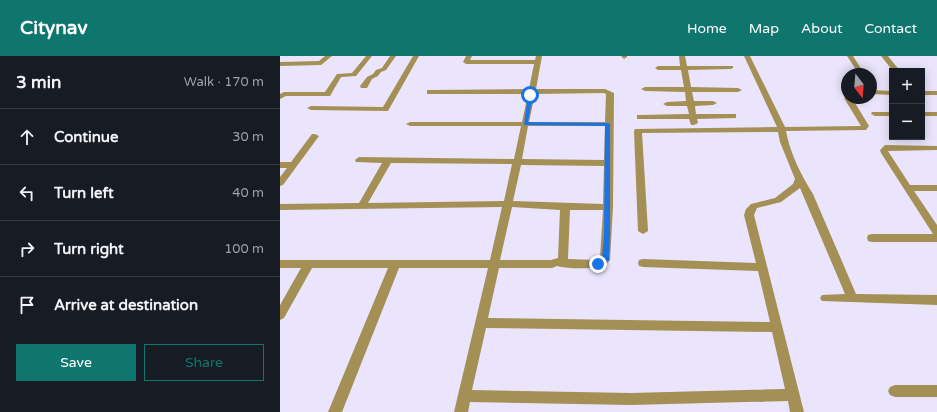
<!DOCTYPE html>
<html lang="en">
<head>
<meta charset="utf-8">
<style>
	:root { --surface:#171b24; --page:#242831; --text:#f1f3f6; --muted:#9ea1a6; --line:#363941; --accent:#0f766e }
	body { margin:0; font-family:"Varela Round",sans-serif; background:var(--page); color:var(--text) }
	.controls { position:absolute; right:12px; top:12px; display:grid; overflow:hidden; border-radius:0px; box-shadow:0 2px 10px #0003 }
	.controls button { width:36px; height:36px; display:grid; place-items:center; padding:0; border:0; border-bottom:1px solid var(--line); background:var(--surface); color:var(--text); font:20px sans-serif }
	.compass { position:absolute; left:561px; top:12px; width:36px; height:36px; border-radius:50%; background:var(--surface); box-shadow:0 2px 10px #0003; rotate:164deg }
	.stop { position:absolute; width:12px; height:12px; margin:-9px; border:3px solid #1a73e8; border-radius:50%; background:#fff }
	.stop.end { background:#1a73e8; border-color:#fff; box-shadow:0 1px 4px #0008 }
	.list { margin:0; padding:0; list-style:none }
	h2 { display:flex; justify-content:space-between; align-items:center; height:52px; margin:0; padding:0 16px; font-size:17px }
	h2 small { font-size:13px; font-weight:400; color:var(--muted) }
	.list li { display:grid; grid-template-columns:26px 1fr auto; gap:12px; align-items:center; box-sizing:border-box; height:56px; padding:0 16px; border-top:1px solid var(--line) }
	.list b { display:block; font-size:15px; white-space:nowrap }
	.list em { font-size:13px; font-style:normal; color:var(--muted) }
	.actions { display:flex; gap:8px; padding:12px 16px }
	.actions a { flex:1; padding:9px 0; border:1px solid var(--accent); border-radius:0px; text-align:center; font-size:14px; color:var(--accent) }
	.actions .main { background:var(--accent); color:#fff }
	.icon { flex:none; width:22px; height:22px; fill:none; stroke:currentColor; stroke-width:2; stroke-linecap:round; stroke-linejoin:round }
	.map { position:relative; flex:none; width:657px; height:356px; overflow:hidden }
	header { display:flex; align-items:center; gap:24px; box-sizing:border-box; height:56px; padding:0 20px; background:var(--accent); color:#fff }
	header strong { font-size:19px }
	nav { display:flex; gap:22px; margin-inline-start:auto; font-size:14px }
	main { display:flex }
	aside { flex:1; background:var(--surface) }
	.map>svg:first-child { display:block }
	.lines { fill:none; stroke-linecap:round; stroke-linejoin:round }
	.street { fill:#a48f54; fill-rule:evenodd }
	.route { fill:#1a73e8 }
</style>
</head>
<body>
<header>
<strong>Citynav</strong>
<nav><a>Home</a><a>Map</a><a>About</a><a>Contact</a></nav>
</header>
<main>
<aside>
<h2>3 min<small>Walk · 170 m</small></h2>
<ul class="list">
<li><svg class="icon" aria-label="ahead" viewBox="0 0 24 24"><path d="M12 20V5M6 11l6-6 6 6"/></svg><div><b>Continue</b></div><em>30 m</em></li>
<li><svg class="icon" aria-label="left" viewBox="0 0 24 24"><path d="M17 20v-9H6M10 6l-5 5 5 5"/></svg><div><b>Turn left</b></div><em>40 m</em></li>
<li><svg class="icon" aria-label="right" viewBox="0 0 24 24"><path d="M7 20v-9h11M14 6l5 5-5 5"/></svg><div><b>Turn right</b></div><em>100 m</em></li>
<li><svg class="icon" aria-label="arrive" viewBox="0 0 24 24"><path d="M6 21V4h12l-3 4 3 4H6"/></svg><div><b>Arrive at destination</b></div></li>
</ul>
<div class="actions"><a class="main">Save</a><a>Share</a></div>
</aside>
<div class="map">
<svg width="657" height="356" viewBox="0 0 657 356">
	<rect width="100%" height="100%" fill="#eae5fd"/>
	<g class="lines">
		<path class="street" d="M45 0H52L41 9 0 10V6L39 5Z
			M86 0H92L76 20 61 21 50 40H6L0 43V38L4 36H45L57 18 72 17Z
			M110 0H116L106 14 101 16 98 20 92 23 87 32H81L80 30 87 21 93 18 96 14 102 12Z
			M133 0H139L108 55 31 54 27 52 31 50 103 51Z
			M186 0H192L190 4H255L256 0H262L256 33H325L334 37 333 151 330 204C324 215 289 213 277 210L272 212H219L208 262 490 266 478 215 363 211 359 210 358 207 359 204 363 203 476 207 464 159 466 153 471 148 495 142 513 128 515 123 500 86 498 76 362 77 368 175 363 178 358 175 354 75 355 73 497 71 464 0H470L505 71 581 70 564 42 567 40V42H572L589 70 586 74 506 75C510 97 521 119 533 138L576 238 657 239V249L542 245 540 242 542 239 565 238 520 132 501 146 477 152 474 159 524 356H510L508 345 351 349 190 346 188 356H174L208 212H119L62 356H48L108 212H32L4 262 0 264V249L21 212H0V204H210L222 151 0 154V148L79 147 102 107 76 106 75 104 79 101 234 103 241 70H130L126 68 130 66H242L248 38H147V34H150L249 33 254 8H186L183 6ZM324 37 326 38 325 66H249L255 38ZM248 70H325L324 104 242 103ZM111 107 232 108 224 145 88 147ZM241 109 324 110 323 148 233 145ZM232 151 280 154 278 202 271 204H220ZM290 154H323L320 202 316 204 288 203ZM206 272 492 276 505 333 351 337 192 334Z
			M341 0H347V1L344 3Z
			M399 0H405L407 10H453V12L451 13 408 14 411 31 458 32 462 34 458 36H412L414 45H433L437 47 433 49 415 50 416 58H456V62L417 63 418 67 414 69H411L409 63H357V59H360L409 58 407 50H387L383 48 387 46 406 45 405 36 365 35 361 33 365 31H404L401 14H378L375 12 378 10H400Z
			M567 0H573L582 14 581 15H577Z
			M601 0H608L620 15H613Z
			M591 34 612 35V39L591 38Z
			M642 35H657V39H642Z
			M592 56H612V60H595L591 58Z
			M642 56H657V60H642Z
			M32 78H35L39 80 3 129 0 130V121L7 112H0V106H11Z
			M605 89 657 90V94L608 95 630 129H657V135H634L657 169V186H592L588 185 587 182 588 179 592 178H653L601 97 600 94Z
			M615 329H657V341H615L610 339 608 335 610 331Z"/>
	</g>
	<path class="route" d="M250 37 253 39 248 66 328 67 330 68V180L329 204 320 210H315L314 208 322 203 324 180 325 70 244 69 248 39Z"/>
</svg>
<div class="controls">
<button>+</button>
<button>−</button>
</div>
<svg class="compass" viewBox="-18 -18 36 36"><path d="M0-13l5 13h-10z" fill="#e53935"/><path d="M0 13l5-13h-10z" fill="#9ea1a6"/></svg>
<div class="stop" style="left:250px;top:39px"></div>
<div class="stop end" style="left:318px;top:208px"></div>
</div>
</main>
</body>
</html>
